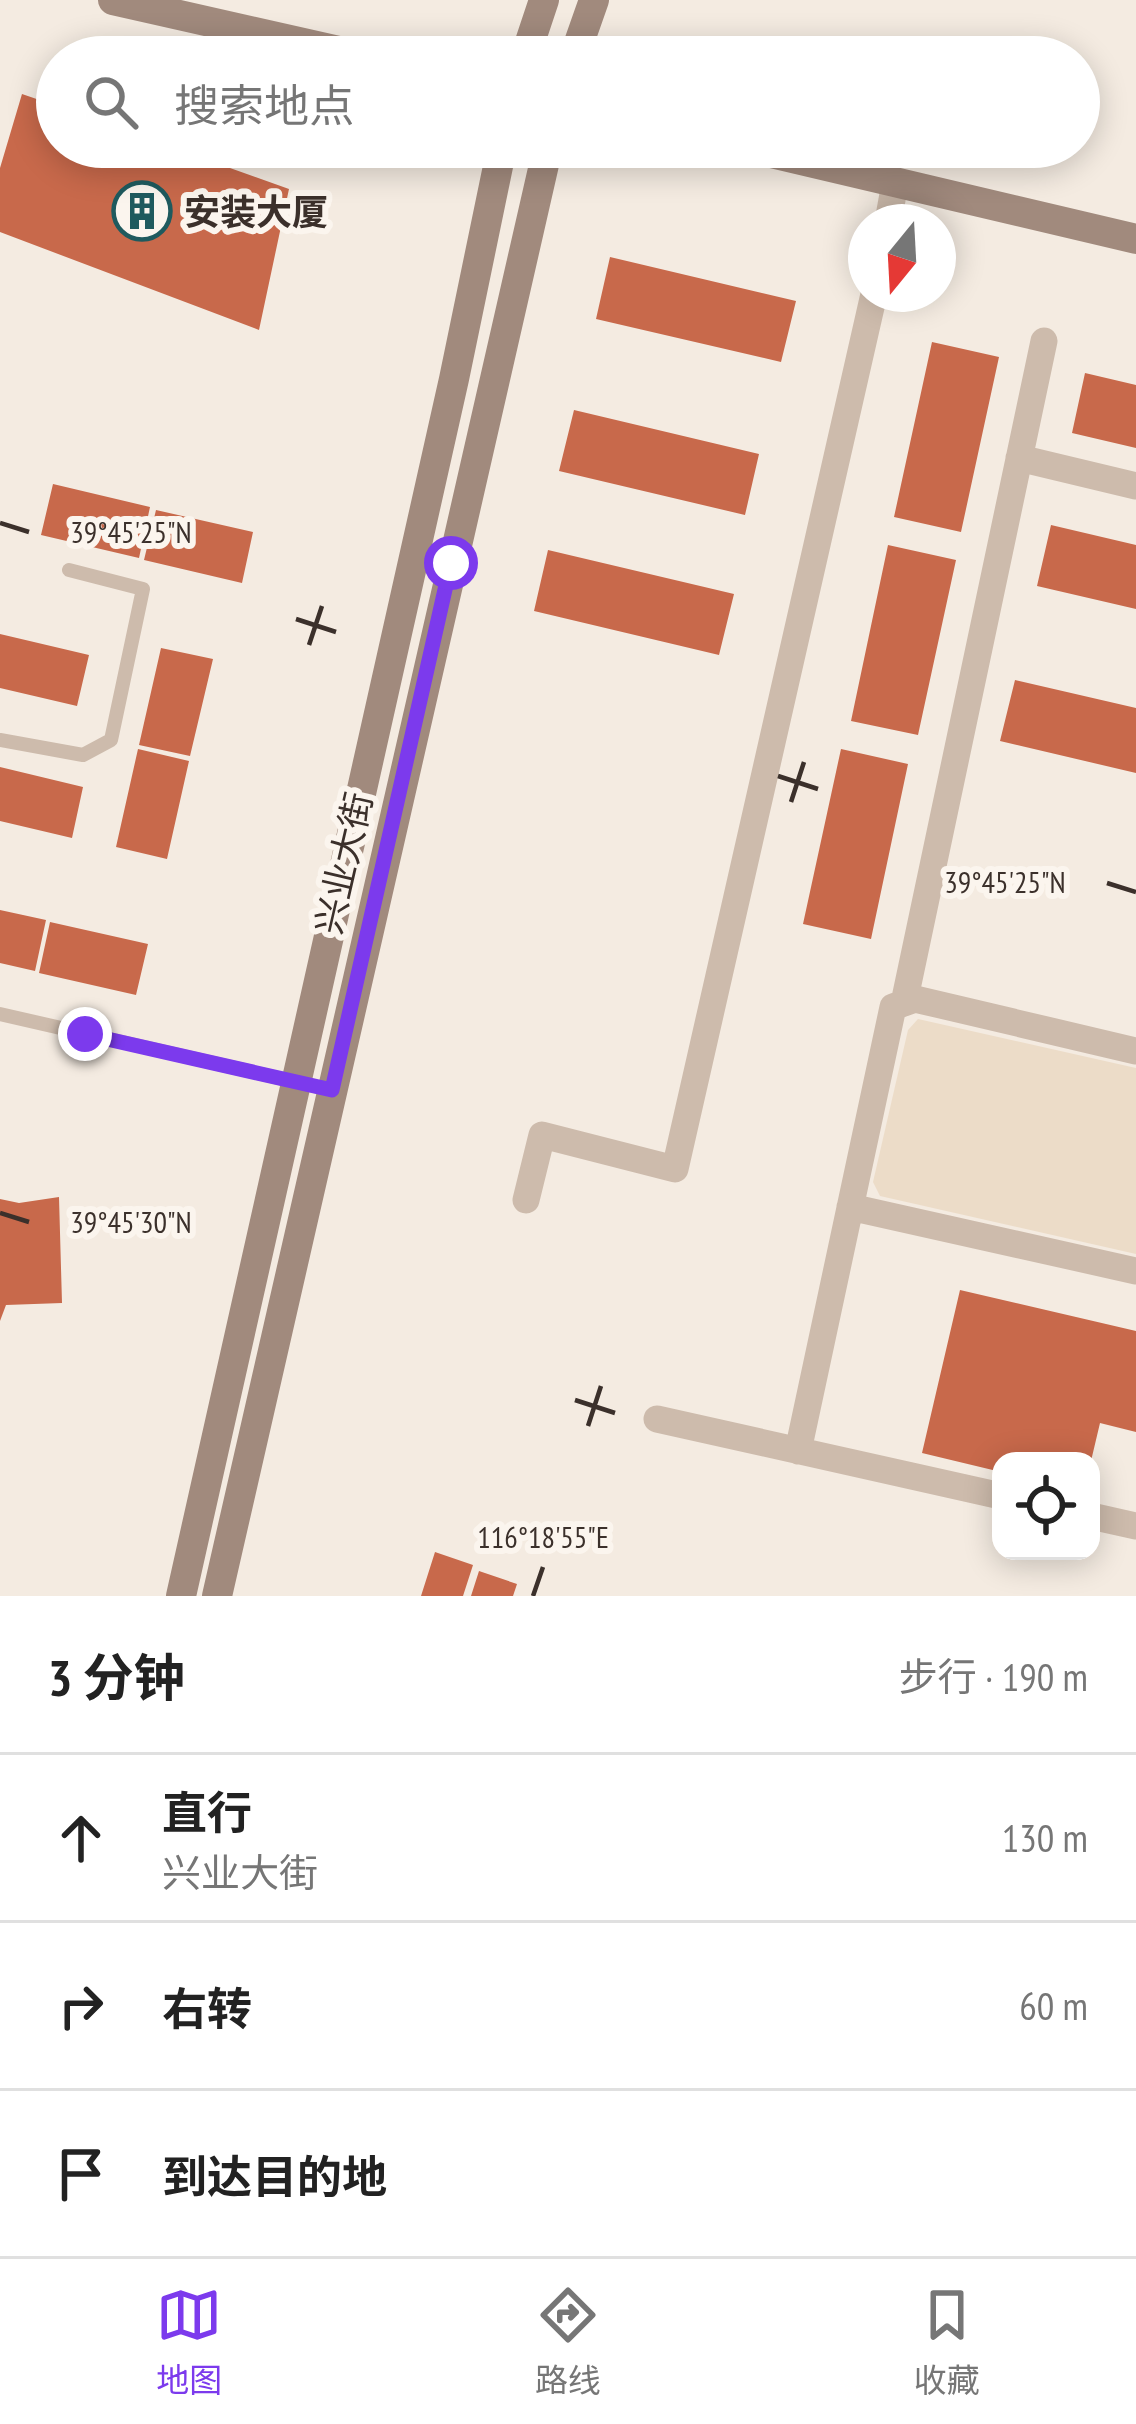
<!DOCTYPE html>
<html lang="zh">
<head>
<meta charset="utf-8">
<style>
	:root { --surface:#fff; --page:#f6f6f6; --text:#222; --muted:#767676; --line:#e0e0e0; --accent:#7c3aed }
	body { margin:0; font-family:"PT Sans Narrow","Noto Sans SC",sans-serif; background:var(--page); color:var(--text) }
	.controls { position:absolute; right:36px; bottom:36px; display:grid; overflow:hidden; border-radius:24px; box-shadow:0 6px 30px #0003 }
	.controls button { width:108px; height:108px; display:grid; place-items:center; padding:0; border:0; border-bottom:3px solid var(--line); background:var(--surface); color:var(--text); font:60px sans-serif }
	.compass { position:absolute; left:848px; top:204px; width:108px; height:108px; border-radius:50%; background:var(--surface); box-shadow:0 6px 30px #0003; rotate:198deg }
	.stop { position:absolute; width:36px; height:36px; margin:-27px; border:9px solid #7c3aed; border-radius:50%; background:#fff }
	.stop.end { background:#7c3aed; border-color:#fff; box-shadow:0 3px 12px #0008 }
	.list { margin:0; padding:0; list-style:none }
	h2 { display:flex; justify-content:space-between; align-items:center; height:156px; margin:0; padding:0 48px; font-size:51px }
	h2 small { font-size:39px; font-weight:400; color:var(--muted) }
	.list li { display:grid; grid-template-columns:78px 1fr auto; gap:36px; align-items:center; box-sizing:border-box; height:168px; padding:0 48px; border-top:3px solid var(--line) }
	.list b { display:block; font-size:45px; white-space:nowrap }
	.list p { margin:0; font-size:39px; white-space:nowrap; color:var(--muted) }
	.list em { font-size:39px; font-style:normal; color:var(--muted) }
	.icon { flex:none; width:66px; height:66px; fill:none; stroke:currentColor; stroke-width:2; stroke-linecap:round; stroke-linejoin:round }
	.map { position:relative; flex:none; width:1136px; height:1596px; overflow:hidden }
	.search { position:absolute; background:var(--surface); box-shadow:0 6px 30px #0003; left:36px; right:36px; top:36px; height:132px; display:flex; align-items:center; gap:30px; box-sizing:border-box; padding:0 42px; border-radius:66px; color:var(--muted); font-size:45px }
	.sheet { height:660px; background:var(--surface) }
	nav { display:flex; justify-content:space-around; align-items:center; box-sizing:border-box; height:168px; border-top:3px solid var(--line); background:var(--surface); font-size:33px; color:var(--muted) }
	nav a { display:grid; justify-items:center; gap:6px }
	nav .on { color:var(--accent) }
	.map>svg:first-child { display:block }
	.plaza { fill:#ecdcc8 }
	.building { fill:#c8694b }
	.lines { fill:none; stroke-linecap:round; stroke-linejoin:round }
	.lane { stroke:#cdbbac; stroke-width:14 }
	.street { stroke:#cdbbac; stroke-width:27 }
	.secondary { stroke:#a18a7d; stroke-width:30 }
	.route { stroke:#7c3aed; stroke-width:15 }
	.ticks { fill:none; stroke:#3b302b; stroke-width:4.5 }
	.labels { text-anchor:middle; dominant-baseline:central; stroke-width:12; stroke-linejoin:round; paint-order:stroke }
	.poi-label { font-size:36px; font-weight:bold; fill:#3b302b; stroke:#fbf5ee; text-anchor:start }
	.street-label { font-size:36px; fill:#3b302b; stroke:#fbf5ee }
	.ticks-label { font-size:30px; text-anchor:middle; fill:#3b302b; stroke:#fbf5ee; stroke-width:12; stroke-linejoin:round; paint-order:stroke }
</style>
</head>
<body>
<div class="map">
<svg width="1136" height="1596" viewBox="0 0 1136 1596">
	<rect width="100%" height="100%" fill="#f4ebe1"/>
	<path class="plaza" d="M918 1019 1136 1068V1254L880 1196 873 1182 908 1030Z"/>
	<path class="building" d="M22 94 57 106V147H171L289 189 259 330 0 232V168Z
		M610 257 796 301 781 362 596 319Z
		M932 342 999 357 961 532 894 517Z
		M1085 373 1136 385V448L1072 433Z
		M574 410 759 454 745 515 559 471Z
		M53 484 150 507 139 558 41 535Z
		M156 510 253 532 242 583 144 560Z
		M1051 525 1136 545V609L1037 586Z
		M888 545 956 560 918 735 851 721Z
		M548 550 734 594 719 655 534 611Z
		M0 634 89 655 77 706 0 688Z
		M161 648 213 659 190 756 139 745Z
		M1015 680 1136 708V773L1000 741Z
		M138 749 189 761 167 859 116 847Z
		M841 749 908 764 871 939 803 924Z
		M0 767 83 787 72 838 0 821Z
		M0 910 46 920 35 971 0 963Z
		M50 922 148 944 136 995 39 973Z
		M59 1197 62 1303 6 1305 0 1321V1199L19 1203Z
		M960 1290 1136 1331V1432L1100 1423 1091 1461H1001V1472L922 1453Z
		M435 1552 473 1565 463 1596H421Z
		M479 1571 517 1584 513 1596H471Z"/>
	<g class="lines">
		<path class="lane" d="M0 740 83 755 111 740 143 589 69 570
			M0 1014 331 1090"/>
		<path class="street" d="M888 222 895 183
			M1019 458 1136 486
			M904 1003 1044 341
			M526 1200 542 1135 675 1169 874 294
			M850 1207 1136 1271
			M657 1419 1001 1496
			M798 1451 893 1007 915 999 1136 1051
			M1091 1516 1136 1526"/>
		<path class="secondary" d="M113 0 365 57
			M525 57 544 0
			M574 57 594 0
			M746 147 1136 239
			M181 1596 454 379 502 147
			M217 1596 548 147"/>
	</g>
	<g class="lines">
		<path class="route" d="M85 1034 332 1090 451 563"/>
	</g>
	<path class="ticks" d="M0 523 29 532M296 619 336 632M309 645 322 606M778 776 818 789M791 802 804 762M1107 883 1136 892M0 1213 29 1222M575 1400 615 1413M588 1426 601 1386M533 1596 543 1567"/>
	<defs>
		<symbol id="building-ring" viewBox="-11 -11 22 22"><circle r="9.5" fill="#fbf5ee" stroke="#1f5a5e" stroke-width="1.5"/><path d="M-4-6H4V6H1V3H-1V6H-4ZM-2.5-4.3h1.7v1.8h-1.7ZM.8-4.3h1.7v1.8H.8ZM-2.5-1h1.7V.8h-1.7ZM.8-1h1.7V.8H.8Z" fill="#1f5a5e"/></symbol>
	</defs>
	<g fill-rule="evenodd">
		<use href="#building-ring" x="109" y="178" width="66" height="66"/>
	</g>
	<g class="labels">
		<g class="poi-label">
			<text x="184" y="211">安装大厦</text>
		</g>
		<g class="street-label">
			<text transform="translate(343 863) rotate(-77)">兴业大街</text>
		</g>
	</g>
	<g class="ticks-label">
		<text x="131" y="543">39°45'25"N</text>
		<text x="1005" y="893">39°45'25"N</text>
		<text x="131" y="1233">39°45'30"N</text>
		<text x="543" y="1548">116°18'55"E</text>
	</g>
</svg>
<div class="controls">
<button><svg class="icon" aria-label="locate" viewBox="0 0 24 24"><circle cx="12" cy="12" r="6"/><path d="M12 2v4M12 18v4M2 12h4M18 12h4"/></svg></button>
</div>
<svg class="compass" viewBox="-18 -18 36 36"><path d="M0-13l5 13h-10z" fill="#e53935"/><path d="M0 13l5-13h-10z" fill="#767676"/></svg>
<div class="stop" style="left:451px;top:563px"></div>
<div class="stop end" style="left:85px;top:1034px"></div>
<div class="search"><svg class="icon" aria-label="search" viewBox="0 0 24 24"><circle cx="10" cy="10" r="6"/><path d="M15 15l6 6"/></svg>搜索地点</div>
</div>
<section class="sheet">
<h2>3 分钟<small>步行 · 190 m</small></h2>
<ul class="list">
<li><svg class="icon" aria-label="ahead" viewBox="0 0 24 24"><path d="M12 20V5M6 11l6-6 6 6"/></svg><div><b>直行</b><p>兴业大街</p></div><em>130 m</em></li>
<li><svg class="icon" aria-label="right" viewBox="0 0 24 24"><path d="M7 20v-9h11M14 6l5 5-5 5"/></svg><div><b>右转</b></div><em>60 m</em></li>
<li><svg class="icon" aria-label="arrive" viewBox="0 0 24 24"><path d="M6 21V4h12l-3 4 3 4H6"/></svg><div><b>到达目的地</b></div></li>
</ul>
</section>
<nav>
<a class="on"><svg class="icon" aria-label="map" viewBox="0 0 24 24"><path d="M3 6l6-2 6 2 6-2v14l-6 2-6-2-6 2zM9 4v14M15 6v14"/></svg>地图</a>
<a><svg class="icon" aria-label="directions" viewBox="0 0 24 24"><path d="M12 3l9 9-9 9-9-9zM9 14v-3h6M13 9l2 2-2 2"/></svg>路线</a>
<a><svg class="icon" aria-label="saved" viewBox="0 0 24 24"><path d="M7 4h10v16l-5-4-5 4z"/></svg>收藏</a>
</nav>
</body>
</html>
